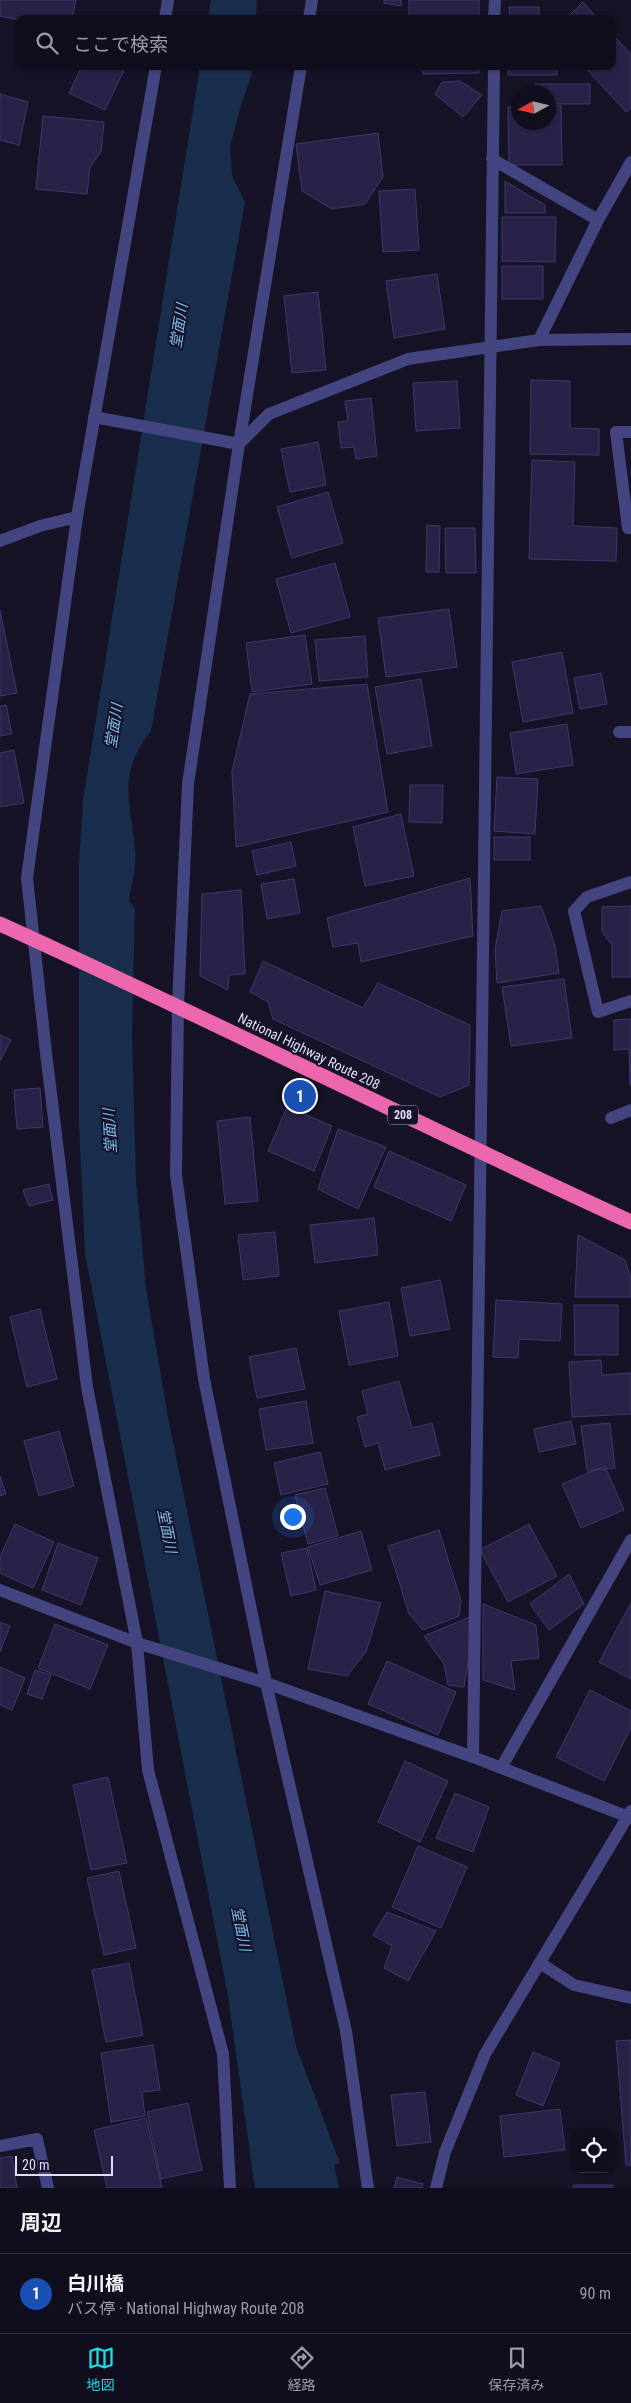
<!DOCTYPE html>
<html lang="ja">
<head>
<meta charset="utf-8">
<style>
	:root { --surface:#100e1d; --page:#191726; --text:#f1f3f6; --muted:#9c9ca4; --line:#302e3b; --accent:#21d8e3 }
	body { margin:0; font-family:"Roboto Condensed","Noto Sans JP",sans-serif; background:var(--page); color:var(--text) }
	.controls { position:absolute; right:15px; bottom:15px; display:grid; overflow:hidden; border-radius:10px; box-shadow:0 1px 4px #0004 }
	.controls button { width:45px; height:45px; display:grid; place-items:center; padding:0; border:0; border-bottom:1px solid var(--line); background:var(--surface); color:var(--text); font:25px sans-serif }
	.compass { position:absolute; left:511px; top:85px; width:45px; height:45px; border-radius:50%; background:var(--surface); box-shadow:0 1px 4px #0004; rotate:262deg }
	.scale { position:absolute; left:15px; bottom:12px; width:98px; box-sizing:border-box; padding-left:5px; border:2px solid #dfddfb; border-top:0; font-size:14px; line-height:18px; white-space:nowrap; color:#dfddfb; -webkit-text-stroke:4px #161327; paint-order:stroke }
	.you { position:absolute; left:292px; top:1516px; width:18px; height:18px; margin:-12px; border:4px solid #fff; border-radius:50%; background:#1a73e8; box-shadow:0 0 0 8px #1a73e833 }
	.badge { display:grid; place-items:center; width:32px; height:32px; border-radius:50%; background:var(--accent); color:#fff; font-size:16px; font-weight:700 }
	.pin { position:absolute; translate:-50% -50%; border:2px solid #fff; box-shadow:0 1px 5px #0006 }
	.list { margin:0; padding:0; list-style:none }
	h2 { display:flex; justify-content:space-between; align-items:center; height:65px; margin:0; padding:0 20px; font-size:21px }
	h2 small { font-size:16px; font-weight:400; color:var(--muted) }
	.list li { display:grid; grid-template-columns:32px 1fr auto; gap:15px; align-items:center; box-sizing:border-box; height:80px; padding:0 20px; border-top:1px solid var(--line) }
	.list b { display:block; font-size:19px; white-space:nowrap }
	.list p { margin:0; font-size:16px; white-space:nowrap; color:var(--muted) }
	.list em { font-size:16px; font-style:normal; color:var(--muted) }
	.icon { flex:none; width:28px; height:28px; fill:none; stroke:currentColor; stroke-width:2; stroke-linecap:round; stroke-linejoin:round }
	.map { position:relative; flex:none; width:631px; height:2188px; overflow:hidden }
	.search { position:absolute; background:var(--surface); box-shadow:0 1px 4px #0004; left:15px; right:15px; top:15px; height:55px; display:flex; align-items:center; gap:12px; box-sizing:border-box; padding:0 18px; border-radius:10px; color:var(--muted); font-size:19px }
	.sheet { height:145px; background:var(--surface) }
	nav { display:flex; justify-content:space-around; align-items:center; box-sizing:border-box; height:70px; border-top:1px solid var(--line); background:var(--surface); font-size:14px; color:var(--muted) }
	nav a { display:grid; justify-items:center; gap:2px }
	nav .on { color:var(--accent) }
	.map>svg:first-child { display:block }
	.water { fill:#182e4c }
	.building { fill:#272246; stroke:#3f376f }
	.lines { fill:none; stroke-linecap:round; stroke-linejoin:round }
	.minor { stroke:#444580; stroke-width:12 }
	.highway { stroke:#ec67ad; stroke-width:15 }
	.labels { text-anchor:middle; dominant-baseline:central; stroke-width:4; stroke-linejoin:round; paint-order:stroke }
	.shield { fill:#161327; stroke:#a3a0bb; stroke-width:1 }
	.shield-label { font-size:12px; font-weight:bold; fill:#dfddfb }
	.street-label { font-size:14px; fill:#dfddfb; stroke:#161327 }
	.water-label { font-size:15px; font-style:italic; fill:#78bdee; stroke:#161327 }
</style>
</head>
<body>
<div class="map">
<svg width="631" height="2188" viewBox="0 0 631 2188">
	<rect width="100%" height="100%" fill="#161327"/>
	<path class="water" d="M211 0H257L256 19H208Z
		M200 66H252L251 77 242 102 230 146 232 176 245 202 151 731C116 775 131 801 135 852 137 867 131 886 129 901L135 908 132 1035 136 1180 146 1288 167 1412 296 2046 340 2163 334 2165 339 2188H255L254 2182 228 1996 85 1253 79 1126V863L83 801Z"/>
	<path class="building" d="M0 0H76L72 19 19 20 0 16Z
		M384 0H401V6L384 3Z
		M409 0H479V19H409Z
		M583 2 598 19H566Z
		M509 7H539V19H510Z
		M612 34 631 54V108L626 112 584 66H612Z
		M82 66H126L105 110 69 93Z
		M421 66H479V73L423 74Z
		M509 66H557V75H508Z
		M460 81 482 95 463 117 435 94 442 82Z
		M535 84H590V104H548V92H535Z
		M0 94 28 102 19 145 0 140Z
		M548 106H561L562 165H509L508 107H518V122H548Z
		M43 116 104 122 101 152 90 167 87 194 36 189Z
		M378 133 383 177 365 204 332 209 302 191 296 144Z
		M505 181 545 205V213H505Z
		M415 189 419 250 383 252 379 191Z
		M502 217H556L555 262 502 261Z
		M502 266H543V299H502Z
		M437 274 445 329 394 338 386 281Z
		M318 292 326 370 292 373 284 296Z
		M531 380 570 381V428L599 429V455L530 454Z
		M457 381 460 428 416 431 413 383Z
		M371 398 377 456 356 459 354 447 341 448 338 422 348 421 345 401Z
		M318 442 326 485 290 492 281 449Z
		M532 460 575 462 573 526 617 528 616 561 529 559Z
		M328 492 343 543 292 558 277 507Z
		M427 525 440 526 439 572H426Z
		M445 528H475L476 573H446Z
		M335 563 350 617 291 633 276 579Z
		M449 609 457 667 386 677 378 618Z
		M0 610 17 693 0 696Z
		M305 635 312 684 252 692 246 643Z
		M365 636 368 677 319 681 315 640Z
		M562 652 573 713 523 722 512 662Z
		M601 673 607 704 580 709 574 678Z
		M421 679 432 746 387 754 375 687Z
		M367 684 388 812 236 847 232 771 250 694Z
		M6 705 12 734 0 736V706Z
		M567 724 573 765 516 774 510 733Z
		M14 750 24 803 0 807V753Z
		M497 777 538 779 535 834 494 831Z
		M410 785H443L442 823 409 822Z
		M401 814 414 876 365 886 353 827Z
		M494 837H530V860H494Z
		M291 842 296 866 257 875 252 851Z
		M470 878 473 936 361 962 358 943 333 947 327 918Z
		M294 879 300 913 267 919 261 884Z
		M241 890 245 974 229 975 228 990 200 976 202 894Z
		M541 906 555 945 559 973 497 983 495 949 502 911Z
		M631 906V977H612V945L602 932V907Z
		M263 961 363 1008 378 983 470 1025 469 1085 440 1097 273 1019 268 1002 250 992Z
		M564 979 572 1038 511 1046 502 987Z
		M631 1019V1085H630L629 1049 614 1050V1020Z
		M0 1035 11 1040 0 1061Z
		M40 1088 43 1127 17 1129 14 1090Z
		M287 1107 332 1126 314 1171 268 1151Z
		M250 1117 258 1201 225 1204 217 1121Z
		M338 1129 386 1147 358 1209 318 1189Z
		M389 1151 466 1185 451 1221 374 1187Z
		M49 1184 53 1200 29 1206 23 1190Z
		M374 1218 378 1255 315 1263 310 1225Z
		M275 1232 279 1276 243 1280 238 1235Z
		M578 1235 625 1260 631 1279V1297H575Z
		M440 1280 450 1329 410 1336 401 1288Z
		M496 1300 562 1304 560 1341 519 1339 518 1358 493 1357Z
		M389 1302 398 1356 349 1365 339 1311Z
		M574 1305H618V1355H575Z
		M40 1309 57 1379 27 1387 10 1317Z
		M296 1348 305 1389 257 1398 249 1357Z
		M601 1360 602 1375 631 1373V1414L572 1417 569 1362Z
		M399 1381 412 1428 432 1423 440 1455 385 1470 378 1443 365 1447 357 1417 368 1414 362 1391Z
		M306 1401 313 1443 266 1450 259 1409Z
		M571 1421 576 1444 539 1452 534 1429Z
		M610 1423 615 1468 587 1471 581 1426Z
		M59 1431 74 1486 39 1496 24 1441Z
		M320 1452 328 1484 281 1495 274 1463Z
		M605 1466 624 1510 581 1528 562 1484Z
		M0 1476 6 1494 0 1496Z
		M325 1488 338 1536 308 1544 295 1495Z
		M15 1524 54 1542 33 1588 0 1573V1557Z
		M529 1524 557 1576 508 1602 480 1550Z
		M439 1530 461 1601 459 1616 423 1630 409 1614 388 1546Z
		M361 1531 372 1570 320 1585 308 1547Z
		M58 1543 98 1558 81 1605 42 1590Z
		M307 1548 316 1590 291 1596 281 1553Z
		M569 1574 584 1604 549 1630 530 1604Z
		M325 1591 381 1603 366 1652 347 1676 308 1669Z
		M631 1603V1679L599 1662Z
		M483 1604 536 1625 539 1658 511 1661 515 1690 483 1680Z
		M470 1617 471 1645 464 1687 448 1685 444 1664 424 1636Z
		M0 1622 10 1626 0 1652Z
		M55 1624 108 1645 90 1689 38 1668Z
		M387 1661 456 1692 438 1735 368 1704Z
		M0 1667 25 1678 12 1710 0 1705Z
		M35 1670 51 1675 42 1699 27 1694Z
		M590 1690 631 1711V1728L604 1781 556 1757Z
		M405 1761 448 1781 420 1842 378 1822Z
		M108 1777 127 1863 91 1870 73 1785Z
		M455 1793 489 1807 473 1852 436 1838Z
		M418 1846 467 1867 441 1928 392 1907Z
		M119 1871 136 1948 104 1955 87 1878Z
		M387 1912 436 1931 408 1981 384 1968 392 1946 373 1935Z
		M129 1963 143 2035 106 2042 92 1970Z
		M631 2040V2165H626L616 2041Z
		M153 2045 160 2090 142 2092 145 2116 111 2122 101 2053Z
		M533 2052 560 2063 543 2106 516 2095Z
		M425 2092 431 2142 397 2146 391 2095Z
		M188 2103 202 2170 161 2179 147 2112Z
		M560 2109 565 2150 504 2157 500 2116Z
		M146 2118 162 2188H107L94 2130Z
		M12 2156 17 2188H0V2158Z
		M397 2177 423 2184 422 2188H394Z
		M573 2185H613V2188H573Z"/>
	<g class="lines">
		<path class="minor" d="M165 19 168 0
			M309 19 312 0
			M494 19 495 0
			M156 66 77 517 27 878 46 1053 87 1387 137 1643 148 1770 223 2054 230 2188
			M301 66 239 444 188 784 178 1005 176 1175 204 1379 266 1683 346 2031 368 2188
			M492 159 598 220
			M539 340 598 220 631 162
			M94 417 239 444
			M631 432H616L628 528H631
			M239 444 269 414 408 359 539 340 631 339
			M0 541 40 526 77 517
			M619 732H631
			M631 882 587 897 574 911 598 1012 631 1001
			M611 1118 631 1110
			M0 1590 137 1643 266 1683 473 1757 631 1818
			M473 1757 494 66
			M501 1768 631 1540
			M540 1963 574 1985 631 1998
			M0 2146 37 2139 48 2188
			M436 2188 445 2152 485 2054 631 1811"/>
		<path class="highway" d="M0 924C212 1020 419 1125 631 1222"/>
	</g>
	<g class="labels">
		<rect class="shield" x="388" y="1105.5" width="30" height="19" rx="4"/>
		<g class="shield-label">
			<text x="403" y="1115">208</text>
		</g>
		<g class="street-label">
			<text transform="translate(309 1051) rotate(26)">National Highway Route 208</text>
		</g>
		<g class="water-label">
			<text transform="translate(179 326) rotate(-81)">堂面川</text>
			<text transform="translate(114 726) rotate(-81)">堂面川</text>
			<text transform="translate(110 1131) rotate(-93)">堂面川</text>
			<text transform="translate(167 1531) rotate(79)">堂面川</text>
			<text transform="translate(241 1929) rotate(79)">堂面川</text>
		</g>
	</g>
</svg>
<div class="controls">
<button><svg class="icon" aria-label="locate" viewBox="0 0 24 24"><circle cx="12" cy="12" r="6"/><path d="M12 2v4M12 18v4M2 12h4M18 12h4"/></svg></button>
</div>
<svg class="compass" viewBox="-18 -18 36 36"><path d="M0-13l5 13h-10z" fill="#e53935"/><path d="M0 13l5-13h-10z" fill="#9c9ca4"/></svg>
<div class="scale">20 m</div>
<div class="you"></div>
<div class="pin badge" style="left:300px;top:1096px;background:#1a4fb4">1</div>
<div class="search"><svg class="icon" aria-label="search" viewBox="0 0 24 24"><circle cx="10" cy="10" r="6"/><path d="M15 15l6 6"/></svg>ここで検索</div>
</div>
<section class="sheet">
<h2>周辺<small></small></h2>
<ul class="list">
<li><span class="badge" style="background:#1a4fb4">1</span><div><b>白川橋</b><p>バス停 · National Highway Route 208</p></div><em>90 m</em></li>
</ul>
</section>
<nav>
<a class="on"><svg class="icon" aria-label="map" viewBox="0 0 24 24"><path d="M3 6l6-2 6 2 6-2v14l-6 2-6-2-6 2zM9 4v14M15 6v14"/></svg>地図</a>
<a><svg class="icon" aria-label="directions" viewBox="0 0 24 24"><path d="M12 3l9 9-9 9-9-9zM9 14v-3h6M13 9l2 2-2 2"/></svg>経路</a>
<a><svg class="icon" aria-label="saved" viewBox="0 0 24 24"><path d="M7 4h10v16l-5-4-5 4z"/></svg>保存済み</a>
</nav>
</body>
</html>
